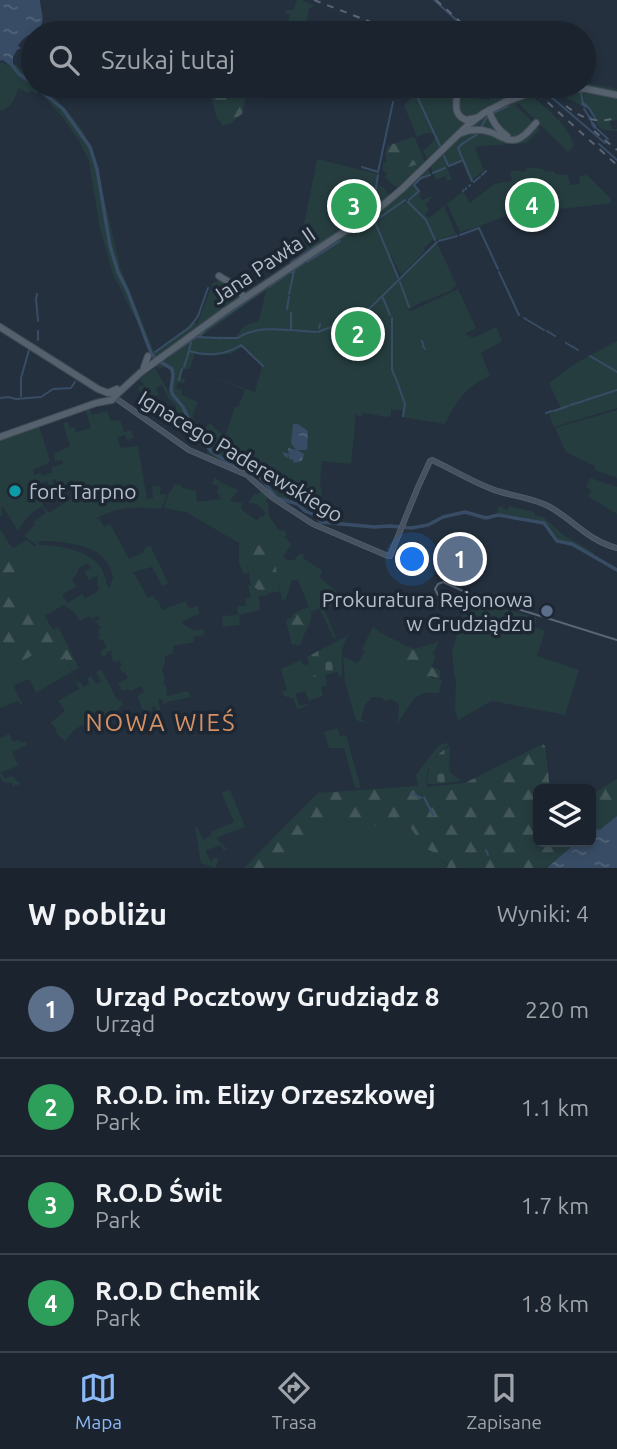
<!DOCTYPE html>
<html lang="pl">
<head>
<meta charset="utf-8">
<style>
	:root { --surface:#1b242e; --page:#242c36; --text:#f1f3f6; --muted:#a0a4aa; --line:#39414a; --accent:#8bb9f8 }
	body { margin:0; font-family:Ubuntu,sans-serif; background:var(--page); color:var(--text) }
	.controls { position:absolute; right:21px; bottom:21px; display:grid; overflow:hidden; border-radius:10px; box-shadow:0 4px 10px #0003 }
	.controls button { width:63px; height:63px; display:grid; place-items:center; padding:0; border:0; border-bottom:2px solid var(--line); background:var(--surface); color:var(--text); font:35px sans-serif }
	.you { position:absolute; left:413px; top:560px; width:24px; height:24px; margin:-18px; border:5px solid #fff; border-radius:50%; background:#1a73e8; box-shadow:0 0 0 10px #1a73e833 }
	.badge { display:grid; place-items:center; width:46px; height:46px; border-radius:50%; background:var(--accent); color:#fff; font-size:23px; font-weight:700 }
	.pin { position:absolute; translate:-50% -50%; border:4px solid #fff; box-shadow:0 2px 7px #0006 }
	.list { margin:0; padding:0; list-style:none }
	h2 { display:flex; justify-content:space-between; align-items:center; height:91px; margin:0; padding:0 28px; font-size:30px }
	h2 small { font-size:23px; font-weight:400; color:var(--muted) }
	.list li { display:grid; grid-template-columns:46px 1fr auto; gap:21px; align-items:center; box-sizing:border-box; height:98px; padding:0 28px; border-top:2px solid var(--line) }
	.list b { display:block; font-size:26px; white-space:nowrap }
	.list p { margin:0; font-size:23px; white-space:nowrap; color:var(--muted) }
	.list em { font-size:23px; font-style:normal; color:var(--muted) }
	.icon { flex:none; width:38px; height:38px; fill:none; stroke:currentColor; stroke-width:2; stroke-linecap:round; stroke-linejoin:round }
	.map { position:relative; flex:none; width:617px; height:868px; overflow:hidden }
	.search { position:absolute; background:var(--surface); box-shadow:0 4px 10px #0003; left:21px; right:21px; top:21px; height:77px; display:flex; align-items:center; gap:18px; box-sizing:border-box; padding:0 24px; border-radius:38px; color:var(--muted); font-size:26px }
	.sheet { height:483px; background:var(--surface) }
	nav { display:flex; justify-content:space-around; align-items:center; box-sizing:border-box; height:98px; border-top:2px solid var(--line); background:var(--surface); font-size:19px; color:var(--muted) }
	nav a { display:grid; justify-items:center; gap:4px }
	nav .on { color:var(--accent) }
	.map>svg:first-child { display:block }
	.green { fill:#263d3f; fill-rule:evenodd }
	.forest { fill:url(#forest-firs) }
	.cemetery { fill:url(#cemetery-stones) }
	.water { fill:url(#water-ripples) }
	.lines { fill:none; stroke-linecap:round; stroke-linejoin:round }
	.stream { stroke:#384d65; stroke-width:2 }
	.canal { stroke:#384d65; stroke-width:3.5 }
	.secondary-casing { stroke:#56606c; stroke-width:6 }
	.primary-casing { stroke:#414b57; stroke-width:8 }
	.secondary { stroke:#465161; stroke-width:4.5 }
	.primary { stroke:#56616e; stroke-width:6 }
	.tram { stroke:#5a6675; stroke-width:2 }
	.rail { stroke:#5a6675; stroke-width:2; stroke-dasharray:7 7; stroke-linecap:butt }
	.primary-bridge-casing { stroke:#414b57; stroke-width:8; stroke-linecap:butt }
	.primary-bridge { stroke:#56616e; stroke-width:6 }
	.culture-dot { fill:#0f9aa8; stroke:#1d2733; stroke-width:2.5 }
	.service-dot { fill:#5c6f8a; stroke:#1d2733; stroke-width:2.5 }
	.labels { text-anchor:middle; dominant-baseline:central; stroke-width:7; stroke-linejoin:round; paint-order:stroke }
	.street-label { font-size:21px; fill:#b4bdc9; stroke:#1d2733 }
	.poi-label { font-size:21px; fill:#b4bdc9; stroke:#1d2733; text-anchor:start }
	.quarter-label { font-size:24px; letter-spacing:2px; fill:#d59064; stroke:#1d2733 }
</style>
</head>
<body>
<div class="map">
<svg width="617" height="868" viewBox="0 0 617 868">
	<defs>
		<pattern id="forest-firs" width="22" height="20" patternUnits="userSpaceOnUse" patternTransform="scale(1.75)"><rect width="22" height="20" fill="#263d3f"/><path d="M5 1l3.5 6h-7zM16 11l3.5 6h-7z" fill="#435759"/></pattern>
		<pattern id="cemetery-stones" width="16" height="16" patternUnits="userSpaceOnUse" patternTransform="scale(1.75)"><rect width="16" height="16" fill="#263d3f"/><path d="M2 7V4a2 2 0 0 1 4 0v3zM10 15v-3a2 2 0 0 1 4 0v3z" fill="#435759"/></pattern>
		<pattern id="water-ripples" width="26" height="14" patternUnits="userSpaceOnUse" patternTransform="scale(1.75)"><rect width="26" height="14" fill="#384d65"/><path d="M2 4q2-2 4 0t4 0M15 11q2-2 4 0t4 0" fill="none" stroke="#52657a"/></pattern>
	</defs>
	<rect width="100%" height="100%" fill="#24303e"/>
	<path class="green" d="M297 0H302L315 6 309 8 305 33 287 25 290 14 285 13V10H293Z
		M2 62 11 67 16 64 20 69 31 72 33 69V86H40L44 89 46 86H52L47 91C68 110 88 132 95 159L120 267 154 352 184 330 193 321 197 324 213 283 218 281 221 274 246 292 302 254 300 253 301 240 317 159 378 174 376 184 383 187 389 195 397 188 385 178 387 173 423 163 422 155 431 175 422 178 415 185 421 194 419 196 422 200 433 196 425 205 429 209 430 208 425 215 429 218 444 206 456 234 438 240 434 239 424 248 425 251 401 275 391 256 389 257 400 280 437 243 457 286 452 288V290L426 301 425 300 407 310 411 311 458 289 476 328 465 334 473 338 496 327 502 341 481 353 490 376C465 387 457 400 445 424L402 417V410H391V416L387 417 364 413 360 417 356 414 351 464 322 461 320 484 322 491 318 516 315 513 307 510 298 501 279 497 258 471 251 468 236 465 222 455 221 462 205 455 208 450 204 445 201 446 195 441 190 431 184 434 185 433 177 424H175L176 406 172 401 169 400 162 385 156 388 159 395 145 399 147 405 144 406 138 387 144 385 139 379 155 368 169 393C171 384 175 373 166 366L159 369 155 365 138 322 131 311 118 283 114 278 100 229 89 161 80 142 64 119 38 90 37 94 31 91 28 93 18 88C15 98 13 106 2 111L0 110V63ZM266 290 259 321C254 323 248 324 243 327 240 330 239 334 235 337L202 336ZM242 347 262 366 255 392 203 374 245 390 238 407H235L225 437 210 423 202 431 192 416 198 402 181 395 182 390 176 388 178 382 184 383 185 379 180 378 183 369H190L195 353 203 356 231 354Z
		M584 83 609 87 611 85 612 88 617 89V120L610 122 612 129H617V131H608L600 128 587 108 566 98 552 86H584Z
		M207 86H233L261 92 259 99 246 97 238 100 217 98 212 101Z
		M493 86H522L536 95 533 97C549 111 568 125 574 146L568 152 518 103 516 106 540 129 527 143 482 146 475 148 484 170 471 182 462 162 447 168 452 179 447 181 445 176 436 180 423 150 429 146 435 138 433 134 427 133 417 137 405 108V104L417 92 446 97 447 95 489 100Z
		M526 168H539V169H544L545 172 554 171 555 174 568 175 570 185 580 184 579 176 587 175 610 198 612 203 508 215 480 226 460 232 447 204 463 191 470 203 494 184 512 181 510 172 519 170 520 172 527 171Z
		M617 341V408L554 427 549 414 561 409 549 383 575 364Z
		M89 407 92 415 107 411 111 421 120 420 124 432 131 430 134 437 127 440 125 435 117 437 121 448 138 446 147 499 153 498 152 486H161L160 494 167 495 161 509C134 506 116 506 92 521L99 518 104 527 110 524 129 559 144 552V549L150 545 168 583 162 586 152 567 133 572 148 598 154 596 156 601 158 600 162 610 186 601 189 609 198 605 199 614 182 621 183 624 194 631 203 629 204 635 193 637 194 642 173 646 174 653 165 656V661L162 670 165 677 164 685 166 686 167 696 188 691 191 697 167 702 164 705 162 699H158L160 710H157L155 706 152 707 151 712 142 709 137 696 144 692 141 686 130 691 128 689 122 691 118 684 128 678 125 672 122 673 119 667 122 665 119 660 113 662 111 653 113 650 107 652 106 655 102 657 100 652 107 647 102 639 100 640 98 637 100 635 98 630 102 627 101 626 99 627 95 621 100 619 98 616 91 619 89 616 80 621 75 613 64 605 44 616 38 605 15 619 14 617 19 608 16 598 21 589 16 557 9 559 3 552H0V529L10 545 14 548 27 540 35 547 37 545 24 536 35 524 33 522 46 513 42 506C30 513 25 519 18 531L3 507 1 508 3 515 0 516V440L39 426 48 454 50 462 33 470 34 475 41 473 42 476 53 472 51 467 63 464 62 460 55 461 54 454 70 446 63 423 68 422 70 428 74 427 76 432 91 428 85 409ZM55 479 66 496H68L67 482 73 480 75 487H78L81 494C69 499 60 506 49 513L43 506 37 485 47 481 50 487 54 486 52 480ZM39 541C60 541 94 543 107 562 110 567 112 573 113 578L109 588C105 582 105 574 101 568 89 549 60 546 39 545ZM88 563 91 568 84 572 89 580 98 575 97 585 99 590 85 599 82 594 68 603 63 597V594L76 587 72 579 77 574 79 568Z
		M617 410V478L594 470 595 466 566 452 555 428Z
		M214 477 222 483 238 490 230 501 242 503 241 509 257 521 261 516 263 517 266 513 257 504 248 503 254 494H258L261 490 269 497 265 501 269 504C266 512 270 521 277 526L276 528 281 531 283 530 287 533 284 537 292 544 283 556 287 560H294L301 553 304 555 303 558 323 571 319 577 338 593 335 596 334 603H333V604L325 611 336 638 334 639 320 610V608L311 612 298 580H292L286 599 282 600 279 582 277 581 273 565V550L257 544 254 553 247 561 248 573 244 574 239 563V543L186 512 164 508 168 495 175 484 181 485 182 488 196 491 197 502 221 499 217 491 219 486 212 484Z
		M590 478 617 487V514L588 496 591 490 586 487Z
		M499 506 508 510 509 506 535 512 534 515 543 517 564 535 594 553 593 555 570 542 559 540 548 525 542 521 497 513Z
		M248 585H251L264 594H268V595L259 596 260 610 239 615 240 625 223 627 222 616 238 615 237 606H246L245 599 251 597Z
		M472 597 479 599 478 601 480 599 484 601V603L537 618 534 627 545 631 537 656 579 670 565 715 492 701 458 720 455 708 456 681 454 673 452 652 467 601Z
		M373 627 381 633 407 646 399 660 433 678 442 680 439 693C434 693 425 692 421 694 413 696 402 719 395 726L398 720 399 704 390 699 383 702 384 699 379 697H372L365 705 361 719 368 724 356 720 345 683 343 657 358 663 365 650 362 649Z
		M349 635C340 646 342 661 342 674L339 677 337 672 325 675 327 685 321 687 323 696 309 701 305 691 295 694 300 706 307 704 308 706 297 709 294 699 284 696 282 692 287 690 281 669 301 660 304 665 309 664 313 677 336 671 326 647Z
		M0 636 4 645 2 652 40 651 65 658 77 683 80 682 83 687 90 684 87 678 91 676 96 684 101 682 96 672 101 669 118 701 121 700 123 705 119 707V710L111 713 112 718 98 720 96 713 94 712 91 713 94 721C78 725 75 729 65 741L57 734 55 727 50 723 64 712V709L58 701 79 689 71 672 36 693 29 679 14 685C15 694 22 699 23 707L18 701 0 708Z
		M337 728 340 736 346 735 361 788H355L344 748H329L324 732Z
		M9 734 13 742 18 740 21 743 26 741 27 745 12 752 26 782 18 766 1 772 5 779 12 776 20 783 18 786 16 784 13 787 12 783 3 782 0 777V738Z
		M230 790 245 827 216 838 228 850 225 849 224 852 222 846 220 845 205 851 211 862 214 857 219 859 215 868 201 863 195 828 196 826 203 840 211 835V832L234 822 221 792Z
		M328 820 340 827 372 825 394 833 412 828 423 844 422 847 433 852 448 866 446 868H276L298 843 305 838 319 830Z"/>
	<path class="forest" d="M223 97 238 100 246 97 242 114 236 118 232 123 223 126 217 118 212 101 217 98Z
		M414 137 422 155 423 163 387 173 383 170V164L387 161 385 155 387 146Z
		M257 544 273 550 274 549 277 552 273 555 276 561 273 565 276 567 277 581 279 582 280 591 264 594 251 585 246 559 254 553Z
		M3 551 9 558 12 556 16 557 26 579 16 598 19 608 15 617V619L38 605 53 630 58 627 79 668 72 671 65 658 49 667 40 651 9 668 2 654 4 645 0 636V552Z
		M309 607C316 623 303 630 301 644L297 646 296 644 292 645 286 620 291 618C294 611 302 610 309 607Z
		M439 642 433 653 435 657 432 667 441 671 439 680 432 676 422 677 399 660 407 646 414 649Z
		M450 743C436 755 423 767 427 787L465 783 543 744 545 746 550 789H538V842H579L572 846 547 868H446L448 866 447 864 433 852 422 847V844L411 828 394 833 372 825 340 827 328 820 320 830 305 838 298 843 276 868H244L318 793 418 786 416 775 436 749 442 744Z
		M617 779V816L601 829 595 830 591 832V795Z"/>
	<path class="cemetery" d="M326 647 336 672 313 677 307 657Z
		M450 746 449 771 461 781 440 784 439 781 438 784H427C427 766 434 755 450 746Z"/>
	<path class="water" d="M0 0H40C40 7 44 16 42 23 39 32 25 33 18 46L21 48 17 50 13 57V68L3 60 0 61Z
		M293 424H298L308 431 307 450H297L304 454 302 461 294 463 293 460 289 459V456L286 458 282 452 289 454 288 448 296 450 291 443Z
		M617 816V868H547L572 846 579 842H591V832L595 830 601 829Z"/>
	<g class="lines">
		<path class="stream" d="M434 0 471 33
			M549 25 558 33
			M529 86 532 89
			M581 93 583 104
			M416 94 440 146
			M550 96 605 143
			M586 106 589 108 595 118
			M584 109 590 118
			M493 113 508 106
			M591 121 593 124
			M481 127 487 117
			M597 129 608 139
			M599 144 617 160
			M444 156 448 165
			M449 166 461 161
			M362 167 378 172 393 102
			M433 173 445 168
			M482 175 486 171
			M476 180 480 177
			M472 181 458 148 462 144 479 133
			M474 182 475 181
			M469 186 470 185
			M376 187 378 175
			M466 189V188
			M463 191 464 190
			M375 193 376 188
			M409 200 419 191 414 185 421 178 430 175
			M408 202 426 220 435 240
			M371 210 375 194
			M374 220 398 277
			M375 221 405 200
			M460 235 479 228 498 269
			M439 241 457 236
			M291 262 346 227
			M307 262 340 241
			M295 269 304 263
			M499 272 519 315
			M400 282 409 307
			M269 287 290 272 293 273
			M37 294 36 299 38 321
			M289 294 294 271
			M383 298 390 315
			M287 309 289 297
			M392 318V369L394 375
			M524 318 544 330
			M347 321 363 315 437 242
			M337 325 345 322
			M319 328 320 324
			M291 329V313
			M38 331V340
			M547 331 555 336
			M318 332 334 326 332 342
			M199 337 205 330 266 288
			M239 337C259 324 293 331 316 332
			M218 338H238
			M193 339 197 337 216 338
			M422 341 423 344
			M566 343 578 350
			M423 346 425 349
			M189 351 191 343
			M155 352 190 327 198 316 208 288
			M170 355 192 340
			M590 356 617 372
			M184 367 189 351C208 356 224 356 241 345L263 366
			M395 376 405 404 403 416
			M179 380 182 369
			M21 396V378L29 350
			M0 398 8 397 16 399 41 397 53 389 71 388 75 382
			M586 400 617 390
			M570 405 584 401
			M554 411 568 406
			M546 413 552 411
			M411 793 421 798
			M424 797 433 815
			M486 850 488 855"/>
		<path class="canal" d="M12 65 19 74 33 84
			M35 86 63 109 90 147 97 169 110 246 118 272 128 292 151 353 156 359 172 369 173 375 171 390 173 395 183 407 193 428 211 451 235 467 255 471 277 498 298 504 305 511 315 515 321 522 374 527 390 526 411 528 428 525 443 517 465 512 486 518 498 515 544 523 557 541 572 544 617 570
			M583 104 586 106
			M590 118 591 119
			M593 124 595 127"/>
		<defs>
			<path id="secondary" d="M114 397 189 450 247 475 273 498 313 524 388 556
				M432 460C454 470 479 486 501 492 518 497 532 498 548 506 573 519 588 541 617 548
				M390 556 418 487 430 461"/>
			<path id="primary" d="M561 88 587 89 617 95
				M457 95C456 106 454 115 466 120L476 118
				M489 110C491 120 499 131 507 136
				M461 133C470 129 481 129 490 132 500 135 508 143 518 139 526 136 531 128 536 123
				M219 276 234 285 244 297
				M0 327 98 389 108 393 117 389
				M144 367 148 356
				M114 397 140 373 225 311 377 210 402 189 468 125 484 113 505 102
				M0 437 96 403 112 400 114 397 113 393"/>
		</defs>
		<use href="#secondary" class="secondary-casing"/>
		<use href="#primary" class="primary-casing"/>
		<use href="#secondary" class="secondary"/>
		<use href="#primary" class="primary"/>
		<path class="tram" d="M435 589 438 595 453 602C460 601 463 593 470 594L617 640
			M435 589 438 584 443 582 474 596"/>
		<path class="rail" d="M314 0 399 33
			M436 0 473 33
			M525 86 544 99 617 165
			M566 106C582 118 597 125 617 117
			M594 131 617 150"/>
		<defs>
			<path id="primary-bridge" d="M505 102 530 93 561 88"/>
		</defs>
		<use href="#primary-bridge" class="primary-bridge-casing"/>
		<use href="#primary-bridge" class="primary-bridge"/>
	</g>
	<circle class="culture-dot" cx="15" cy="491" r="7"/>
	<circle class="service-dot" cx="547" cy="611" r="7"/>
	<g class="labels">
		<g class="street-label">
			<text transform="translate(263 265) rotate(-34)">Jana Pawła II</text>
			<text transform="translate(241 456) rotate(31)">Ignacego Paderewskiego</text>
		</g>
		<g class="poi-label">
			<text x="29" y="491">fort Tarpno</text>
			<text x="533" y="599" text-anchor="end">Prokuratura Rejonowa<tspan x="533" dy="24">w Grudziądzu</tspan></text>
		</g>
		<g class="quarter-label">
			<text x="161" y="722">NOWA WIEŚ</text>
		</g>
	</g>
</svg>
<div class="controls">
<button><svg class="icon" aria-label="layers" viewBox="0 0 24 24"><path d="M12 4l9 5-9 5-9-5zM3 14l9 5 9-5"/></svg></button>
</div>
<div class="you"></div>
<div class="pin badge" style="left:460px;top:559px;background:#5c6f8a">1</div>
<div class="pin badge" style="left:358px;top:334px;background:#2e9e5b">2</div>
<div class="pin badge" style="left:354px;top:206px;background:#2e9e5b">3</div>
<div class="pin badge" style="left:532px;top:205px;background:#2e9e5b">4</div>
<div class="search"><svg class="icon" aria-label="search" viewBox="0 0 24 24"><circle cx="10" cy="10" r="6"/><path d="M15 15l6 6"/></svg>Szukaj tutaj</div>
</div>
<section class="sheet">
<h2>W pobliżu<small>Wyniki: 4</small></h2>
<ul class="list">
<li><span class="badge" style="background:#5c6f8a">1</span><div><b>Urząd Pocztowy Grudziądz 8</b><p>Urząd</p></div><em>220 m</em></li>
<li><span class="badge" style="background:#2e9e5b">2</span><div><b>R.O.D. im. Elizy Orzeszkowej</b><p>Park</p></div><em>1.1 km</em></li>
<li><span class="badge" style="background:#2e9e5b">3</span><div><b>R.O.D Świt</b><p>Park</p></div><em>1.7 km</em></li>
<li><span class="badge" style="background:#2e9e5b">4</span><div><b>R.O.D Chemik</b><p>Park</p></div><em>1.8 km</em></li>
</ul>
</section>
<nav>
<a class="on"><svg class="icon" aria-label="map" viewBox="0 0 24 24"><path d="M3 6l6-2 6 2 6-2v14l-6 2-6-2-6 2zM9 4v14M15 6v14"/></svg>Mapa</a>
<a><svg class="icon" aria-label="directions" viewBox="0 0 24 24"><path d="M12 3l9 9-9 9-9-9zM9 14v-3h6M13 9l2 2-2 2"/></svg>Trasa</a>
<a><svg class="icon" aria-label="saved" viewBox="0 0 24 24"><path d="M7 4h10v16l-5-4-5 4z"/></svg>Zapisane</a>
</nav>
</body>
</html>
